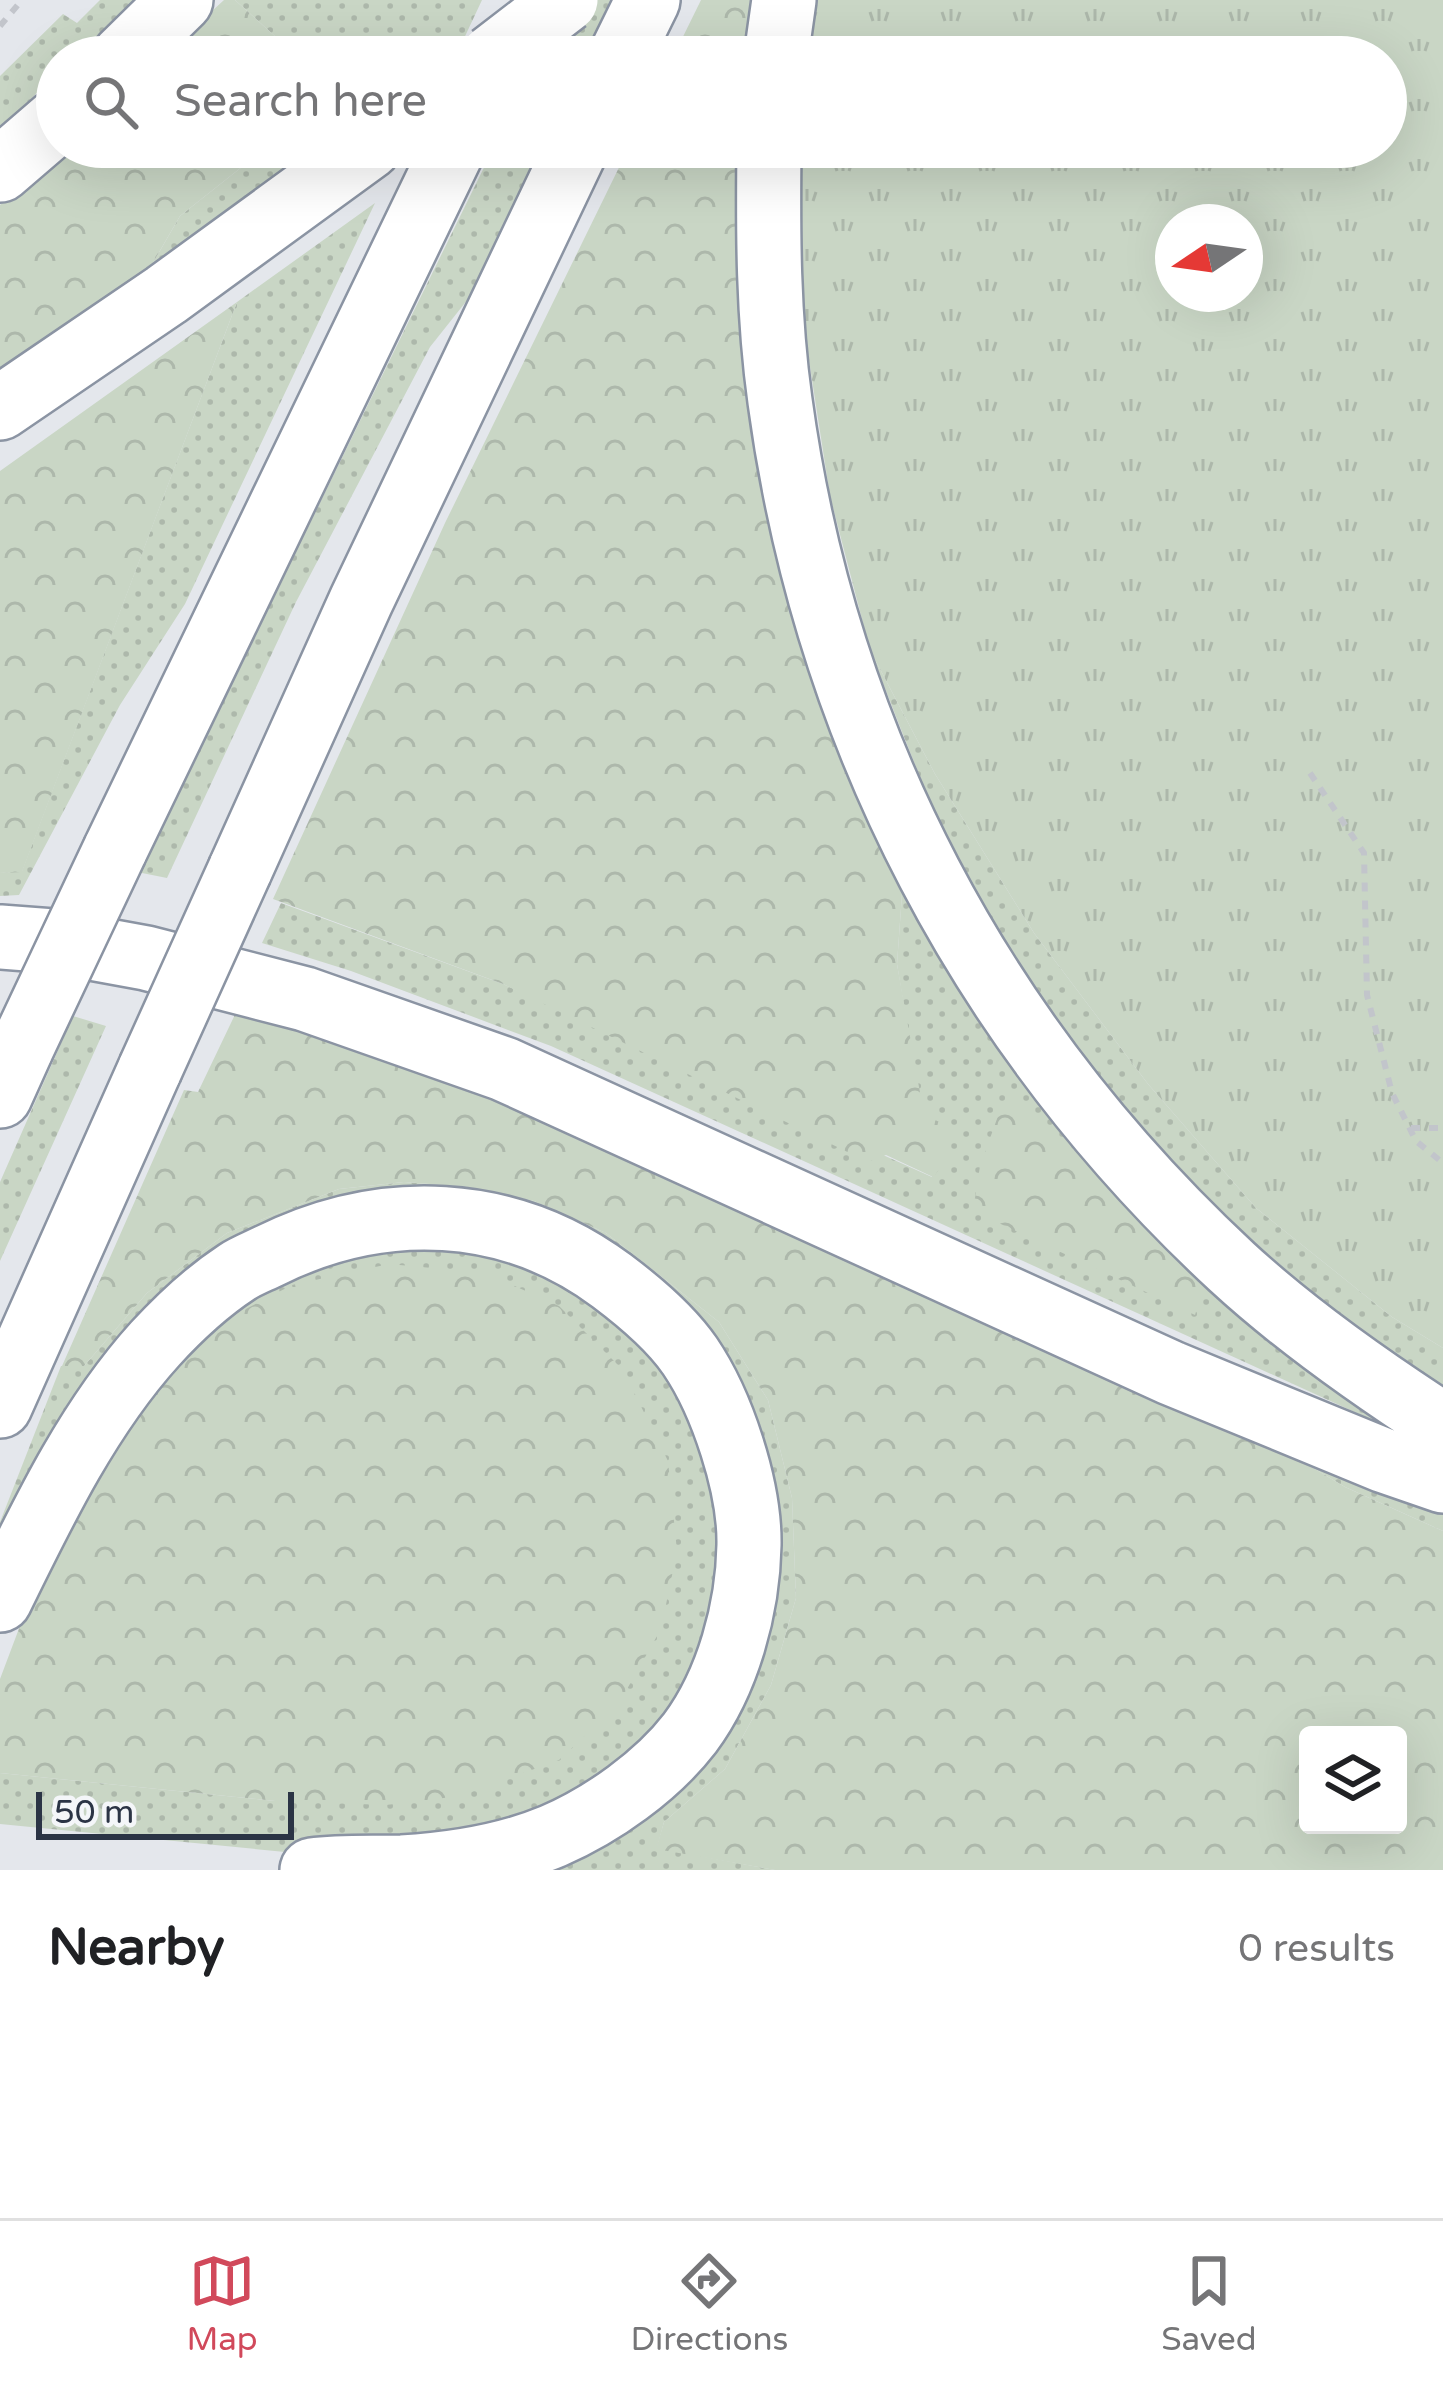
<!DOCTYPE html>
<html lang="en">
<head>
<meta charset="utf-8">
<style>
	:root { --surface:#fff; --page:#f2f2f2; --text:#202124; --muted:#757577; --line:#e0e0e0; --accent:#d1495b }
	body { margin:0; font-family:"Varela Round",sans-serif; background:var(--page); color:var(--text) }
	.controls { position:absolute; right:36px; bottom:36px; display:grid; overflow:hidden; border-radius:12px; box-shadow:0 12px 48px #0002 }
	.controls button { width:108px; height:108px; display:grid; place-items:center; padding:0; border:0; border-bottom:3px solid var(--line); background:var(--surface); color:var(--text); font:60px sans-serif }
	.compass { position:absolute; left:1155px; top:204px; width:108px; height:108px; border-radius:50%; background:var(--surface); box-shadow:0 12px 48px #0002; rotate:257deg }
	.scale { position:absolute; left:36px; bottom:30px; width:258px; box-sizing:border-box; padding-left:12px; border:6px solid #2b3445; border-top:0; font-size:33px; line-height:42px; white-space:nowrap; color:#2b3445; -webkit-text-stroke:9px #f4f6f9; paint-order:stroke }
	.list { margin:0; padding:0; list-style:none }
	h2 { display:flex; justify-content:space-between; align-items:center; height:156px; margin:0; padding:0 48px; font-size:51px }
	h2 small { font-size:39px; font-weight:400; color:var(--muted) }
	.icon { flex:none; width:66px; height:66px; fill:none; stroke:currentColor; stroke-width:2; stroke-linecap:round; stroke-linejoin:round }
	.map { position:relative; flex:none; width:1443px; height:1870px; overflow:hidden }
	.search { position:absolute; background:var(--surface); box-shadow:0 12px 48px #0002; left:36px; right:36px; top:36px; height:132px; display:flex; align-items:center; gap:30px; box-sizing:border-box; padding:0 42px; border-radius:66px; color:var(--muted); font-size:45px }
	.sheet { height:348px; background:var(--surface) }
	nav { display:flex; justify-content:space-around; align-items:center; box-sizing:border-box; height:168px; border-top:3px solid var(--line); background:var(--surface); font-size:33px; color:var(--muted) }
	nav a { display:grid; justify-items:center; gap:6px }
	nav .on { color:var(--accent) }
	.map>svg:first-child { display:block }
	.grass { fill:url(#grass-dots) }
	.forest { fill:url(#forest-crowns); fill-rule:evenodd }
	.park { fill:url(#park-tufts); fill-rule:evenodd }
	.lines { fill:none; stroke-linecap:round; stroke-linejoin:round }
	.highway-casing { stroke:#8b94a3; stroke-width:68 }
	.path { stroke:#c2c5cb; stroke-width:6; stroke-dasharray:9 9; stroke-linecap:butt }
	.highway { stroke:#fff; stroke-width:63 }
	.highway-bridge-casing { stroke:#8b94a3; stroke-width:68; stroke-linecap:butt }
	.highway-bridge { stroke:#fff; stroke-width:63 }
</style>
</head>
<body>
<div class="map">
<svg width="1443" height="1870" viewBox="0 0 1443 1870">
	<defs>
		<pattern id="grass-dots" width="8" height="8" patternUnits="userSpaceOnUse" patternTransform="scale(3)"><rect width="8" height="8" fill="#c9d6c5"/><path d="M2 2h.1M6 6h.1" fill="none" stroke="#adb8ab" stroke-width="1.8" stroke-linecap="round"/></pattern>
		<pattern id="forest-crowns" width="20" height="18" patternUnits="userSpaceOnUse" patternTransform="scale(3)"><rect width="20" height="18" fill="#c9d6c5"/><path d="M2 6a3 3 0 1 1 6 0M12 15a3 3 0 1 1 6 0" fill="none" stroke="#adb8ab"/></pattern>
		<pattern id="park-tufts" width="24" height="20" patternUnits="userSpaceOnUse" patternTransform="scale(3)"><rect width="24" height="20" fill="#c9d6c5"/><path d="M3 7l-1-3M5 7V3M7 7l1-3M15 17l-1-3M17 17v-4M19 17l1-3" fill="none" stroke="#adb8ab"/></pattern>
	</defs>
	<rect width="100%" height="100%" fill="#e4e7ec"/>
	<path class="grass" d="M100 0H135L75 57H57V74L0 128V76L63 14 77 23Z
		M235 0H482L460 47 446 57H298Z
		M568 0H616L588 57H539Z
		M267 147H324L139 287 180 216Z
		M494 147H545L480 284 430 347 296 602 167 878 132 871 314 515Z
		M375 203 185 604 120 705 19 895 0 896V873L22 871 237 302Z
		M870 650 935 774 1034 933 1148 1084 1256 1208 1392 1317 1443 1348V1393C1271 1273 1118 1127 1005 949 947 856 910 751 870 650Z
		M901 846 1405 1435 551 1046 351 971 262 943 281 903 503 984 932 1177 897 964 903 880Z
		M73 1016 106 1026 0 1261V1182Z
		M404 1182 468 1187 534 1201 606 1233 719 1322 768 1400 792 1498 796 1598 771 1685 725 1769 664 1822 657 1848 775 1870H556L598 1849 641 1819 765 1587 635 1271 308 1216 0 1557V1522L61 1366H84L147 1293 227 1233 339 1189Z
		M441 1241 579 1283 677 1374 731 1552 682 1706 547 1826 316 1855 0 1824V1773L275 1801 211 1327 262 1287 308 1265Z
		M1255 1433 1443 1515V1531L1345 1487Z"/>
	<path class="forest" d="M224 0H235L298 57H162Z
		M701 0H770L763 57H673Z
		M64 147H267L180 216 139 287 0 386V205Z
		M629 147H756L903 880 897 964 924 1115 955 1129 947 1160 933 1177 886 1155 868 1162 503 984 273 899 445 523Z
		M237 302 22 872 0 873V471Z
		M241 1002 374 1044 1255 1433 1345 1487 1443 1531V1870H775L656 1849 664 1822 725 1769 771 1685 796 1598 792 1498 768 1400 719 1322 606 1233 534 1201 468 1187 404 1182 339 1189 227 1233 147 1293 84 1366H62L184 1090 198 1092ZM1308 1735H1398V1825H1308Z
		M1002 1105 1023 1107 1205 1283 1195 1315 973 1211 980 1166Z
		M389 1264 486 1273 559 1306 623 1370 668 1461 677 1551 661 1629 618 1705 559 1760 460 1796 386 1805 275 1801 0 1773V1679L29 1602 93 1478 158 1390 211 1327 292 1285Z"/>
	<path class="park" d="M816 0H1443V1348L1392 1317 1256 1208 1148 1084 1034 933 935 774 870 650 830 496 808 354 798 234 803 147H1386V57H809ZM1173 222H1245V294H1173Z"/>
	<g class="lines">
		<defs>
			<path id="highway" d="M123 57 181 0
				M620 57 648 0
				M776 57 784 0
				M769 147C768 232 768 316 780 401 826 739 982 1035 1232 1267 1297 1327 1370 1378 1443 1425
				M0 170 57 121
				M0 408 166 295 369 147
				M115 850 454 147
				M240 870 361 601 577 147
				M0 937 53 941 146 958 305 999 504 1069 1171 1373 1385 1461 1443 1481
				M0 1096 22 1047
				M0 1406 150 1069
				M0 1600C43 1512 88 1418 155 1344 178 1319 208 1291 237 1272 246 1266 259 1261 269 1256 382 1200 509 1204 612 1281 640 1302 670 1327 690 1356 722 1403 750 1487 749 1545 748 1608 728 1682 690 1733 657 1776 602 1815 553 1836 505 1856 454 1864 402 1867 372 1868 342 1866 312 1870"/>
		</defs>
		<use href="#highway" class="highway-casing"/>
		<path class="path" d="M0 26 22 0
			M1310 773 1364 853 1367 995 1392 1093 1416 1141 1443 1163
			M1411 1128H1443"/>
		<use href="#highway" class="highway"/>
		<defs>
			<path id="highway-bridge" d="M492 57 566 0
				M22 1047 115 850
				M150 1069 240 870"/>
		</defs>
		<use href="#highway-bridge" class="highway-bridge-casing"/>
		<use href="#highway-bridge" class="highway-bridge"/>
	</g>
</svg>
<div class="controls">
<button><svg class="icon" aria-label="layers" viewBox="0 0 24 24"><path d="M12 4l9 5-9 5-9-5zM3 14l9 5 9-5"/></svg></button>
</div>
<svg class="compass" viewBox="-18 -18 36 36"><path d="M0-13l5 13h-10z" fill="#e53935"/><path d="M0 13l5-13h-10z" fill="#757577"/></svg>
<div class="scale">50 m</div>
<div class="search"><svg class="icon" aria-label="search" viewBox="0 0 24 24"><circle cx="10" cy="10" r="6"/><path d="M15 15l6 6"/></svg>Search here</div>
</div>
<section class="sheet">
<h2>Nearby<small>0 results</small></h2>
<ul class="list">
</ul>
</section>
<nav>
<a class="on"><svg class="icon" aria-label="map" viewBox="0 0 24 24"><path d="M3 6l6-2 6 2 6-2v14l-6 2-6-2-6 2zM9 4v14M15 6v14"/></svg>Map</a>
<a><svg class="icon" aria-label="directions" viewBox="0 0 24 24"><path d="M12 3l9 9-9 9-9-9zM9 14v-3h6M13 9l2 2-2 2"/></svg>Directions</a>
<a><svg class="icon" aria-label="saved" viewBox="0 0 24 24"><path d="M7 4h10v16l-5-4-5 4z"/></svg>Saved</a>
</nav>
</body>
</html>
